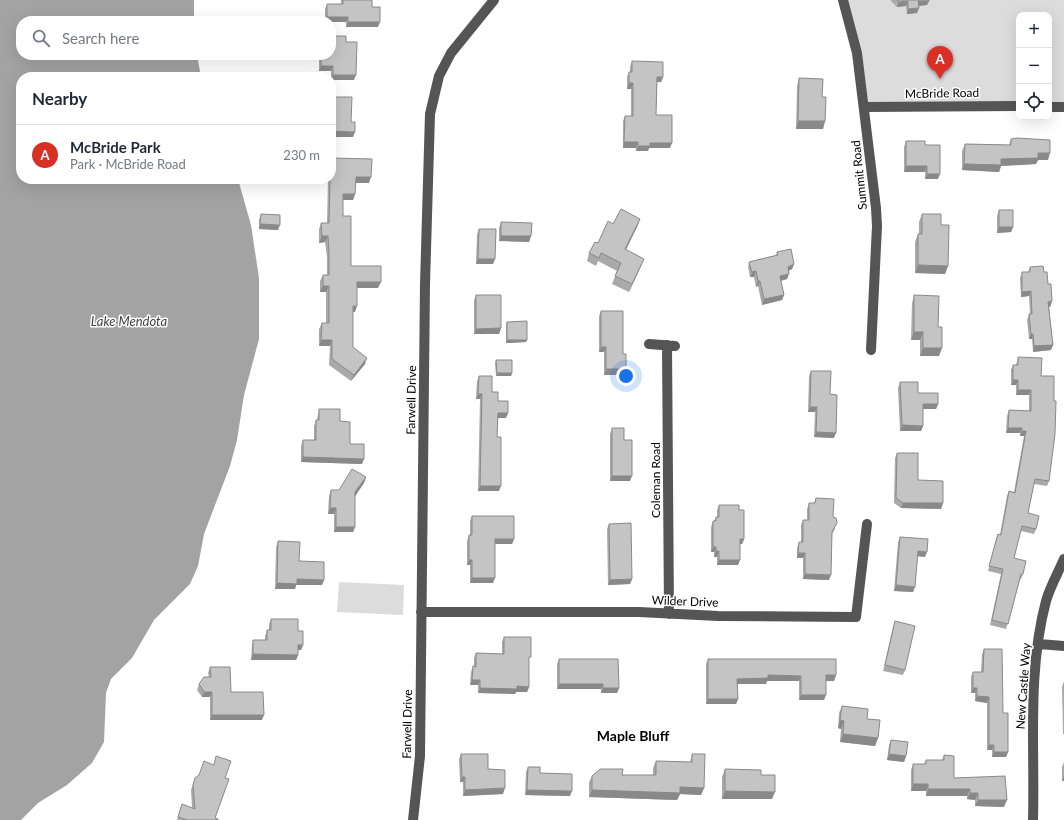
<!DOCTYPE html>
<html lang="en">
<head>
<meta charset="utf-8">
<style>
	:root { --surface:#fff; --page:#f2f2f3; --text:#1f2937; --muted:#747a83; --line:#e0e1e3; --accent:#d93025 }
	body { margin:0; font-family:Lato,sans-serif; background:var(--page); color:var(--text) }
	.controls { position:absolute; right:12px; top:12px; display:grid; overflow:hidden; border-radius:8px; box-shadow:0 4px 16px #0002 }
	.controls button { width:36px; height:36px; display:grid; place-items:center; padding:0; border:0; border-bottom:1px solid var(--line); background:var(--surface); color:var(--text); font:20px sans-serif }
	.you { position:absolute; left:626px; top:376px; width:14px; height:14px; margin:-10px; border:3px solid #fff; border-radius:50%; background:#1a73e8; box-shadow:0 0 0 6px #1a73e833 }
	.badge { display:grid; place-items:center; width:26px; height:26px; border-radius:50%; background:var(--accent); color:#fff; font-size:13px; font-weight:700 }
	.pin { position:absolute; translate:-50% -33px; filter:drop-shadow(0 1px 2px #0008) }
	.pin::after { content:''; position:absolute; top:21px; width:14px; height:12px; background:inherit; clip-path:polygon(0 0,100% 0,50% 100%) }
	.list { margin:0; padding:0; list-style:none }
	h2 { display:flex; justify-content:space-between; align-items:center; height:52px; margin:0; padding:0 16px; font-size:17px }
	h2 small { font-size:13px; font-weight:400; color:var(--muted) }
	.list li { display:grid; grid-template-columns:26px 1fr auto; gap:12px; align-items:center; box-sizing:border-box; height:60px; padding:0 16px; border-top:1px solid var(--line) }
	.list b { display:block; font-size:15px; white-space:nowrap }
	.list p { margin:0; font-size:13px; white-space:nowrap; color:var(--muted) }
	.list em { font-size:13px; font-style:normal; color:var(--muted) }
	.icon { flex:none; width:22px; height:22px; fill:none; stroke:currentColor; stroke-width:2; stroke-linecap:round; stroke-linejoin:round }
	.map { position:relative; flex:none; width:1064px; height:820px; overflow:hidden }
	.search { position:absolute; background:var(--surface); box-shadow:0 4px 16px #0002; left:16px; top:16px; width:320px; height:44px; display:flex; align-items:center; gap:10px; box-sizing:border-box; padding:0 14px; border-radius:16px; color:var(--muted); font-size:15px }
	.panel { position:absolute; background:var(--surface); box-shadow:0 4px 16px #0002; left:16px; top:72px; width:320px; height:112px; border-radius:16px }
	.map>svg:first-child { display:block }
	.green { fill:#dcdcdc }
	.water { fill:#a3a3a3 }
	.lines { fill:none; stroke-linecap:round; stroke-linejoin:round }
	.minor { stroke:#555; stroke-width:10 }
	.wall { fill:#a9a9a9 }
	.shaded-wall { fill:#898989 }
	.building { fill:#c4c4c4; stroke:#898989 }
	.labels { text-anchor:middle; dominant-baseline:central; stroke-width:3; stroke-linejoin:round; paint-order:stroke }
	.street-label { font-size:12px; fill:#000; stroke:#fff }
	.water-label { font-size:13px; font-style:italic; fill:#444; stroke:#fff }
	.quarter-label { font-size:14px; font-weight:bold; fill:#000; stroke:#fff }
</style>
</head>
<body>
<div class="map">
<svg width="1064" height="820" viewBox="0 0 1064 820">
	<rect width="100%" height="100%" fill="#fff"/>
	<path class="green" d="M843 0H1064V107H1049V15H1019V106L865 107Z
		M339 582 404 585 403 615 337 612Z"/>
	<path class="water" d="M0 0H194V21H21V55H197L201 77H21V179H238L251 225 259 278V339L244 395 237 440 230 466 204 534 198 566 190 584 154 620 132 658 111 679 106 693 104 742 92 763 67 785 38 803 21 820H0Z"/>
	<g class="lines">
		<path class="minor" d="M843 0 857 53 876 208 877 226 871 350
			M865 107 1019 106
			M1049 107H1064
			M649 344 675 346
			M667 345 669 614
			M421 612H639L718 616 856 617 867 524
			M1039 644 1064 646
			M413 820 420 756 425 284 430 114 439 76 451 53 494 0
			M1033 820C1035 747 1027 673 1046 601 1050 587 1058 573 1064 559"/>
	</g>
	<path class="wall" d="M341 0H372V7L378 27H346V22H331V21H325V9L327 4H341Z
		M891 0H929V1L927 5 919 6V8L917 13 907 14 906 6 897 7 891 1Z
		M334 36 346 42 354 80H331V71H319V58L320 55H331L332 52V42Z
		M632 61 663 77 661 82H657L656 115 670 148H649L648 151H636V148H623V121L625 116H631V89H627V77L629 72H630V67Z
		M799 78 822 97 825 121 823 129H796L797 86Z
		M1011 139 1048 160H1038L1036 164 1001 166 999 172 962 170V151L965 144 1009 145Z
		M906 141 925 145 938 179H925V172H904V147Z
		M328 179 369 183H355V194L353 200H343V216L351 266 378 288H357L355 312H353V347L365 364 351 381 329 365 330 346H319V329L322 323H326V292H320V281L323 275H327V257L325 242 319 243V229L321 223H327Z
		M999 210 1013 227 1011 232 997 233V216Z
		M261 214 278 230 259 229V220Z
		M922 214 948 266 945 274 915 273V242L918 234H919V222Z
		M640 219 637 227 626 250 641 266 629 292 612 284 617 271 598 261 596 266 587 261 589 253 613 224Z
		M501 222 531 236 529 242 499 241V228Z
		M479 229 493 264H476L477 234Z
		M777 252 794 264 792 269 789 271 787 279 781 281 784 295 782 300 762 305 758 286 756 287 754 277H750L748 267 749 262 776 255Z
		M1030 267 1044 272 1048 284 1052 301 1050 307H1049L1053 345 1051 350 1033 352 1032 339H1029L1027 320 1029 314H1030L1029 296 1021 297 1020 278 1022 272H1028Z
		M476 295 501 328 499 334H474V300Z
		M914 295 939 356H920V340H911L912 303Z
		M601 311 623 354 626 369 624 375H604V352H599V316Z
		M507 322 526 342 506 343V324Z
		M1018 357 1041 376 1049 481 1047 486 1034 484 1028 513 1036 529 1034 534 1021 531 1014 558 1023 574 1021 579H1020L1006 629 990 625 1001 574 988 571 996 539 998 534 1000 535 1007 496 1009 491 1014 492 1024 436H1020V433H1006L1007 416 1009 410 1029 411V395H1016V385H1011V370L1013 365H1016Z
		M496 360 512 373 511 376H496L495 363Z
		M811 371 830 394 834 438 814 437 815 412H808L809 376Z
		M479 376 498 401 506 418H498L497 437 499 491H478L480 399H476L477 381Z
		M900 382 938 404 936 409H923V426L921 431H900L898 388Z
		M319 409 340 421 350 444 362 464 301 462V446L303 440H314V426L316 420H317L318 414Z
		M612 428 624 440 630 481H610V434Z
		M897 453 918 480 943 503 941 509 901 508 894 503 895 458Z
		M366 477 364 483 355 495V527L353 532H334V514H328L329 496 331 490H339Z
		M816 498 833 517 835 529 832 534 829 580 803 579V558H797V548L799 542H801V525L803 520H807V509L809 503H814Z
		M719 505 739 510 744 539 742 544H740L738 565H717V557H714V552H711V527L713 521H714L716 517H717V510Z
		M472 516 514 539 512 544H495L493 583H470V565H467V541L469 535H470V521Z
		M609 524 632 579 630 584 608 585 607 529Z
		M900 537 925 557 918 556 913 592 894 591 898 542Z
		M278 541 299 561 324 580 322 585H296L295 589H275L276 547Z
		M271 619 298 631 303 645 301 650H298V655L296 660H251L252 645 253 640H265V636L267 630H269V624Z
		M895 621 905 670 903 675 883 671 893 627Z
		M504 637 529 662V687L527 692H516L515 694 478 693V685H470L471 672 473 666 474 667V658L476 653 502 654V642Z
		M984 649 1003 713 1008 752 1006 757H992V750H987V703L975 701V693H971V677L973 672H981L982 654Z
		M559 659 619 688 617 693H601V689H557V664Z
		M708 659 836 675 834 681H826L824 700H799V681H767L766 684H737L738 699 736 704H706V664Z
		M210 667 231 692 262 720H210V697H202L197 690 199 684 209 677 208 673Z
		M1064 681V734H1063L1062 687Z
		M842 706 867 719 878 738 875 746 840 742 841 729 838 728 839 713Z
		M891 740 906 756 904 762 887 760 889 745Z
		M461 754 488 769 503 794 463 796V782H460L459 759Z
		M692 754 704 788 701 795 680 794 677 800 589 797V782L592 776 622 775H653V768L656 761 690 762Z
		M944 755 954 778 1004 807 975 806V800L967 799V796H926V791H911V770L913 764H924L926 760H942Z
		M1064 762V781H1062V767Z
		M528 767 540 773 570 796 525 795 526 772Z
		M725 769 761 775 772 799H722V777Z
		M195 778H225L215 818 218 820H177L182 804 192 808 191 790Z"/>
	<path class="shaded-wall" d="M908 1 906 6 897 7 899 2Z
		M918 1H929L927 5 917 6Z
		M919 8 917 13 907 14 908 9Z
		M327 17H348L346 22H331V21H325Z
		M348 22H380L378 27H346Z
		M321 66H333L331 71H319Z
		M333 75H356L354 80H331Z
		M657 77H663L661 82H655Z
		M629 83H633L631 89H627Z
		M798 121H825L823 129H796Z
		M331 131 355 132 353 137H331Z
		M624 142H638L636 148H623Z
		M650 143H672L670 148H649L648 151H636L638 146Z
		M1038 153H1050L1048 160H1038L1036 164 1001 166 999 172 962 170 964 164 1001 159Z
		M906 166H927L925 172H904Z
		M927 174H940L938 179H925Z
		M356 177H371L369 183H353Z
		M343 194H355L353 200H341Z
		M640 219 637 227 622 257 625 249Z
		M260 224 280 225 278 230 259 229Z
		M999 227H1013L1011 232 997 233Z
		M322 236H328L325 242 319 243Z
		M501 236H531L529 242 499 241Z
		M478 259H495L493 264H476Z
		M644 259 641 266 629 292 632 284Z
		M794 264 792 269 786 272 788 267Z
		M918 265 948 266 945 274 915 273Z
		M756 271 754 277H750L752 272Z
		M789 274 787 279 778 281 780 276Z
		M758 281H760L758 286 756 287Z
		M357 282H381L378 288H355Z
		M323 286H329L326 292H320Z
		M1031 291 1029 296 1021 297 1022 292Z
		M784 295 782 300 762 305 764 299Z
		M1052 301 1050 307H1046L1048 302Z
		M353 306H357L355 312H351Z
		M501 328 499 334H474L476 329Z
		M914 332H923L920 340H911Z
		M1031 334H1033L1032 339H1029Z
		M321 340H332L330 346H319Z
		M507 340H527L526 342 506 343Z
		M1053 345 1051 350 1033 352 1034 346Z
		M601 347H606L604 352H599Z
		M923 348H942L939 356H920Z
		M367 358 365 364 351 381 354 375Z
		M606 369H626L624 375H604Z
		M497 373H512L511 376H496Z
		M1013 380H1018L1016 385H1011Z
		M1018 390H1031L1029 395H1016Z
		M478 394H482L480 399H476Z
		M923 404H938L936 409H921Z
		M810 407H817L815 412H808Z
		M498 413H508L506 418H496Z
		M902 425 923 426 921 431H900Z
		M1008 428H1022L1020 433H1006Z
		M1022 431H1026L1024 436H1020Z
		M816 432 836 433 834 438 814 437Z
		M303 457 364 459 362 464 301 462Z
		M612 476H632L630 481H610Z
		M366 477 364 483 354 498 355 492Z
		M480 486H501L499 491H478Z
		M903 503H943L941 509 901 508Z
		M330 508H336L334 514H328Z
		M336 527H355L353 532H334Z
		M495 539H514L512 544H494Z
		M740 539H744L742 544H738Z
		M713 547H716L714 552H711Z
		M716 551H719L717 557H714Z
		M918 551 927 552 925 557 916 556Z
		M798 553H805L803 558H797Z
		M469 560H472L470 565H467Z
		M719 560H740L738 565H717Z
		M805 574 831 575 829 580 803 579Z
		M472 578H495L493 583H470Z
		M297 579 324 580 322 585H296L295 589H275L277 583Z
		M632 579 630 584 608 585 610 580Z
		M896 585 915 587 913 592 894 591Z
		M298 645H303L301 650H296Z
		M253 654 298 655 296 660H251Z
		M768 675 801 676 799 681H767L766 684H735L737 679Z
		M826 675H836L834 681H824Z
		M472 680H480L478 685H470Z
		M559 684H603L601 689H557Z
		M517 686 529 687 527 692H516L515 694 478 693 480 688Z
		M603 688H619L617 693H601Z
		M973 688H977L975 693H971Z
		M204 692H212L210 697H202Z
		M801 695H826L824 700H799Z
		M977 696 989 697 987 703 975 701Z
		M708 699H738L736 704H706Z
		M212 715H264L262 720H210Z
		M840 720 844 721 841 729 838 728Z
		M843 734 878 738 875 746 840 742Z
		M989 745H994L992 750H987Z
		M994 752H1008L1006 757H992Z
		M889 754 906 756 904 762 887 760Z
		M1064 776V781H1062Z
		M462 777H465L463 782H460Z
		M913 784H928L926 791H911Z
		M680 787 704 788 701 795 680 794 677 800 589 797 592 790Z
		M505 788 503 794 463 796 465 790Z
		M928 789H970L967 796H926Z
		M527 790 572 791 570 796 525 795Z
		M725 791 775 792 772 799H722Z
		M970 793H978L975 800 967 799Z
		M978 800H1007L1004 807 975 806Z"/>
	<path class="building" d="M343 0H372V7H380V22H348V17H327V4H343Z
		M897 0H929V1H918L919 8 908 9V1L899 2Z
		M334 36H346V42H357L356 75H333V66H321V55H331V52H334Z
		M632 61 663 62V77H657L656 115H672V143H650V146H638V142H624L625 116H633V83H629V72H632Z
		M799 78 823 79 822 97H826L825 121H798Z
		M331 97H352L351 122H355V132L331 131Z
		M1017 138 1050 140V153H1038V158L1001 159V165L964 164 965 144 1011 145V139Z
		M906 141H925V145H940V174H927V166H906Z
		M331 158 372 159 371 177H356L355 194H343V216H351V266H381V282H357V306H353V347L367 358 354 375 332 359V340H321L322 323H329V286H323V275H329V251L328 236H322L321 223H329L330 179H331Z
		M621 209 640 219 625 249 644 259 632 284 615 276 621 263 601 253 599 258 589 253 595 242 598 243 608 221 613 224Z
		M999 210H1013V227H999Z
		M261 214 280 215V225L260 224Z
		M922 214H941V225H949L948 266 918 265V234H922Z
		M501 222 532 223 531 236H501Z
		M479 229H496L495 259H478Z
		M791 249 794 264 788 267 789 274 780 276 784 295 764 299 760 281H758L756 271 752 272 749 262 778 255 777 252Z
		M1043 266 1044 272H1047L1048 284H1051L1052 301 1048 302 1053 345 1034 346 1033 334H1031L1029 314H1032L1031 291 1022 292V272H1030V267Z
		M476 295H501V328L476 329Z
		M914 295 939 296 938 327H942V348H923V332H914Z
		M601 311H623V354H626V369H606V347H601Z
		M527 321V340H507V322Z
		M1018 357 1042 358 1041 376H1054V401H1056L1055 434 1049 481 1035 479 1028 513 1039 516 1036 529 1022 526 1014 558 1026 561 1023 574H1021L1008 624 992 620 1003 569 989 566 998 534 1001 535 1009 491 1015 493 1026 431H1022V428H1008L1009 410 1031 411V390H1018V380H1013V365H1018Z
		M496 360H512V373H497Z
		M811 371H831L830 394 837 395 836 433 816 432 817 407H810Z
		M479 376H492V392H498V401H508V413H498L497 437H501V486H480L482 394H478Z
		M900 382H918V393H938V404H923V426L902 425Z
		M319 409H340V421L350 422V444H364V459L303 457V440H316V420H319Z
		M612 428H624V440H632V476H612Z
		M897 453H918V480L943 481V503H903L896 498Z
		M352 469 366 477 355 492V527H336V508H330L331 490H339Z
		M816 498 834 499 833 517 836 518 837 523 832 532 831 575 805 574V553H798L799 542H803V520H809V503H815Z
		M719 505H739V510H744V539H740V560H719V551H716V547H713V521H716V517H719Z
		M472 516H514V539H495V578H472V560H469V535H472Z
		M631 523 632 579 610 580 609 524Z
		M900 537 928 539 927 552 918 551 915 587 896 585Z
		M278 541 300 542 299 561 324 562V580L297 579V584L277 583Z
		M271 619H298V631H303V645H298V655L253 654V640H267V630H271Z
		M895 621 915 626 905 670 885 665Z
		M504 637H531V657H529V687L517 686V689L480 688V680H472L473 666 476 667V653L504 654Z
		M984 649H1002L1003 713H1008V752H994V745H989V697L977 696V688H973V672H983Z
		M559 659H618L619 688H603V684H559Z
		M708 659H836V675H826V695H801V676L768 675V678L737 679 738 699H708Z
		M210 667H230L231 692H263L264 715H212V692H204L199 684 204 677H211Z
		M842 706 868 709 867 719 880 720 878 738 843 734 844 721 840 720Z
		M891 740 908 742 906 756 889 754Z
		M461 754H488V769L505 770V788L465 790V777H462Z
		M692 754H705L704 788 680 787V793L592 790V776L600 769H623L622 775H656V761L692 762Z
		M944 755 954 756V778L1005 776 1007 800H978V793H970V789H928V784H913V764H926V760H944Z
		M216 756 231 761 225 778 229 779 215 818 218 819V820H187L178 817 182 804 195 809 193 785 195 778 199 775 204 761 214 765Z
		M528 767H540V773L572 774V791L527 790Z
		M725 769 761 770V775H775V792L725 791Z"/>
	<g class="labels">
		<g class="street-label">
			<text transform="translate(942 93) rotate(-1)">McBride Road</text>
			<text transform="translate(859 175) rotate(-96)">Summit Road</text>
			<text transform="translate(411 400) rotate(-89)">Farwell Drive</text>
			<text transform="translate(655 480) rotate(-90)">Coleman Road</text>
			<text transform="translate(685 601) rotate(2)">Wilder Drive</text>
			<text transform="translate(1023 686) rotate(-86)">New Castle Way</text>
			<text transform="translate(407 724) rotate(-89)">Farwell Drive</text>
		</g>
		<g class="water-label">
			<text x="129" y="321">Lake Mendota</text>
		</g>
		<g class="quarter-label">
			<text x="633" y="735">Maple Bluff</text>
		</g>
	</g>
</svg>
<div class="controls">
<button>+</button>
<button>−</button>
<button><svg class="icon" aria-label="locate" viewBox="0 0 24 24"><circle cx="12" cy="12" r="6"/><path d="M12 2v4M12 18v4M2 12h4M18 12h4"/></svg></button>
</div>
<div class="you"></div>
<div class="pin badge" style="left:940px;top:79px">A</div>
<div class="search"><svg class="icon" aria-label="search" viewBox="0 0 24 24"><circle cx="10" cy="10" r="6"/><path d="M15 15l6 6"/></svg>Search here</div>
<section class="panel">
<h2>Nearby<small></small></h2>
<ul class="list">
<li><span class="badge">A</span><div><b>McBride Park</b><p>Park · McBride Road</p></div><em>230 m</em></li>
</ul>
</section>
</div>
</body>
</html>
